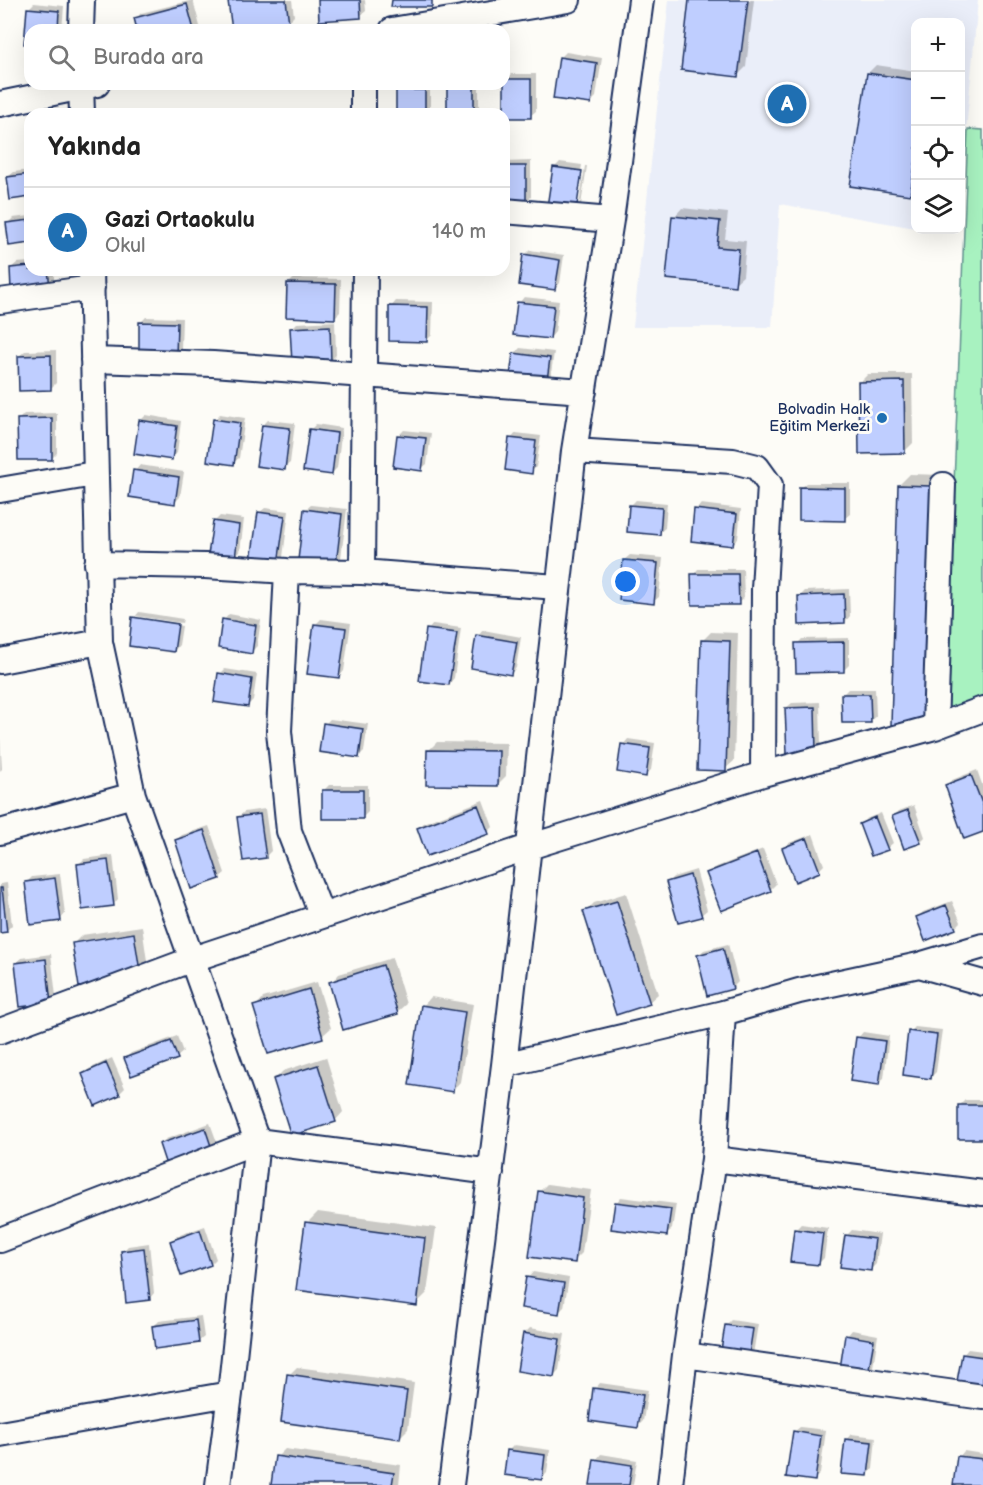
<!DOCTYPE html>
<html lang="tr">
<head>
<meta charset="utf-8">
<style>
	:root { --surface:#fff; --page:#f2f2f2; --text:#222; --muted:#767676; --line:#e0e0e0; --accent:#1f6fb2 }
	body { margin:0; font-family:"Balsamiq Sans",sans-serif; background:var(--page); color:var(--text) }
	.controls { position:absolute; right:18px; top:18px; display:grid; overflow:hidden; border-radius:12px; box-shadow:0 6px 24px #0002 }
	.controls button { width:54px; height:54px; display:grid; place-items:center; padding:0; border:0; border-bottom:2px solid var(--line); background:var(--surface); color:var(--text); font:30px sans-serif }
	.you { position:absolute; left:626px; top:582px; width:21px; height:21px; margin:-15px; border:4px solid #fff; border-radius:50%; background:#1a73e8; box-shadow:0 0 0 9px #1a73e833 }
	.badge { display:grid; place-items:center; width:39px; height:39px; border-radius:50%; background:var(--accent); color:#fff; font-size:20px; font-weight:700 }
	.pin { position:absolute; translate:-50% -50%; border:3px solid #fff; box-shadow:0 2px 6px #0006 }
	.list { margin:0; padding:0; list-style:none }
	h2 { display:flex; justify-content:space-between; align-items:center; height:78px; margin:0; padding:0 24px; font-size:26px }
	h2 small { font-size:20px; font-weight:400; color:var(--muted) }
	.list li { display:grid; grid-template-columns:39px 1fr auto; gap:18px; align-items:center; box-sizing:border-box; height:90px; padding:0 24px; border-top:2px solid var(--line) }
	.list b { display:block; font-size:22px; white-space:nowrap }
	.list p { margin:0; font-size:20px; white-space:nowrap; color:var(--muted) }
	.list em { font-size:20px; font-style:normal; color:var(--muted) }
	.icon { flex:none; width:33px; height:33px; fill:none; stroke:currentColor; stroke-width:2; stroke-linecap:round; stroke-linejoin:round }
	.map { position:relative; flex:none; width:983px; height:1485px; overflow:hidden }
	.search { position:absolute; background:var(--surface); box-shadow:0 6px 24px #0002; left:24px; top:24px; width:486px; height:66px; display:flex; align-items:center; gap:15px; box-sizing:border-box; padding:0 21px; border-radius:18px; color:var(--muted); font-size:22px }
	.panel { position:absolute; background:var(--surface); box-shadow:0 6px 24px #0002; left:24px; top:108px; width:486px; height:168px; border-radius:18px }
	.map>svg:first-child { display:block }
	.built { fill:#eaeef9 }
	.green { fill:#a8f2c0; stroke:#62908f; stroke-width:1.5 }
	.shadow { fill:#0003 }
	.building { fill:#bfceff; stroke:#1b2f5e; stroke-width:1.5 }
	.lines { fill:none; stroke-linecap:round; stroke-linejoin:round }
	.street-casing { stroke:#1b2f5e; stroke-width:28 }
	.street { stroke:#fdfcf7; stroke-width:24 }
	.poi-dot { fill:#1f6fb2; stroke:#fdfcf7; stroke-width:2 }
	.labels { text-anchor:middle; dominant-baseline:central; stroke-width:6; stroke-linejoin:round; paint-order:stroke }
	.poi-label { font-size:15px; fill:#1b2f5e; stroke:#fdfcf7; text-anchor:end }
</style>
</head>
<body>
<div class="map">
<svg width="983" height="1485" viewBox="0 0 983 1485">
	<rect width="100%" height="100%" fill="#fdfcf7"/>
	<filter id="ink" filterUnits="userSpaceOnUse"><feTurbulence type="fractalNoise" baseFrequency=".0167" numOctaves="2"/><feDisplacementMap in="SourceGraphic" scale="12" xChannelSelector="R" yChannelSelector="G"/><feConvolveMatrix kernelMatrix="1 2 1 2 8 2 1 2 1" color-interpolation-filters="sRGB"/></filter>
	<g filter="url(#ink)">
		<path class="built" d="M669 0H978L961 186 960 22H916L915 228 780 204 772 327H633Z"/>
		<path class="green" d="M968 129 983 130V697L945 712Z"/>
		<path class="shadow" d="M193 0 201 30H139L136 19 141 13Z
			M231 0H292L294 16 289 21 233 30 229 2Z
			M319 0H365L366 11 360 16Z
			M691 0H754L746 67 737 76Z
			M34 3 64 6 62 30H30V43L28 9Z
			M566 52 602 58 596 97 591 102 560 58Z
			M876 65 916 71V187L910 193 868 73Z
			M511 74H536V111L530 116 505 80Z
			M451 84H479V114H449L448 87Z
			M403 85H430V114H398V91Z
			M531 161V197L525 203H504V162Z
			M560 162 582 165 576 206H579L585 166H587L581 205 576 210 554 168Z
			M30 170V196L8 177 14 172Z
			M682 208 728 213 725 239 746 241 743 276 734 284 674 217Z
			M30 216V242L7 224 13 218Z
			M530 250 564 255 560 283 555 289 525 255Z
			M30 262V270H54V280L49 286 11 268 17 263Z
			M294 278 341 279 340 312 335 317 289 283Z
			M524 297 559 301 555 332 550 338 519 303Z
			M396 301 433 302 432 335 427 340 391 307Z
			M146 317 182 318 181 350 176 356 140 323Z
			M335 321 336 355 331 360 292 328 297 323Z
			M520 348 554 352 550 381 515 353Z
			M56 350V383L51 388 19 356 25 351Z
			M868 374H912L913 443 904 452 859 383Z
			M57 413V453L52 458 19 419 24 414Z
			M220 414 245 418 239 458 233 463 215 419Z
			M146 415 181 421 177 453 171 459 140 421Z
			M268 420 295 423 290 463 284 468 263 425Z
			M316 424 342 428 337 468 331 474 310 430Z
			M404 430 431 433 427 464 421 469 399 435Z
			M516 433 541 436 536 467 531 472 511 439Z
			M140 465 184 472 180 497 174 503 135 471Z
			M910 474 942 475 924 725 899 485Z
			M806 483H850V514L844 519 800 488Z
			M636 500 667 503 665 528 659 533 630 506Z
			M701 504 741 509 738 539 732 544 696 510Z
			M311 505 347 509 341 558 336 564 305 510Z
			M265 508 289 511 283 557 278 562 259 513Z
			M220 516 244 519 240 552 234 557 214 522Z
			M630 555 663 558 659 597 653 602 624 560Z
			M698 569H743L744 598 738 603 693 575Z
			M849 589 850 616 845 622 800 596 805 591Z
			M139 612 183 619 182 623 136 616V619L182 626 179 645 174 651 134 618Z
			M229 614 261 620 257 646 251 652 224 620Z
			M321 619 351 623 344 671 339 677 315 625Z
			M433 624 461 628 454 678 449 684 428 630Z
			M483 630 521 637 516 668 511 673 478 636Z
			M711 632 738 633 734 761 725 769 702 641Z
			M849 638V665L843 671 797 644 802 639Z
			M225 669 257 674 253 700 247 706 220 674Z
			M848 689H875L876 716 870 721 843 694Z
			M820 702 821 746 816 751 786 708 792 703Z
			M330 719 368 724 364 751 359 756 325 724Z
			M0 737 2 769 0 771Z
			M628 739 655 743 651 770 645 775 623 745Z
			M437 742 507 743 506 776 498 784 428 751Z
			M977 770 983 787V831L946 785 952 780Z
			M329 785H368V812L363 817 323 791Z
			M483 800 493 827 488 832 418 828 424 823Z
			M914 805 925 837 920 842 894 816 899 811Z
			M265 809 271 851 265 857 238 817 244 812Z
			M881 813 893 843 887 848 872 854 860 825 866 819Z
			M209 826 225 873 219 878 176 840 182 835Z
			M813 834 824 865 819 870 784 849 789 843Z
			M763 849 776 884 770 890 708 873 714 868Z
			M113 855 118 899 113 905 78 865 84 859Z
			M696 870 707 910 701 915 668 882 673 877Z
			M60 874 65 914 60 920 26 883 32 877Z
			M7 883 12 925 7 930 0 931V884Z
			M626 893 658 994 649 1002 585 912 594 903Z
			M952 901 961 922 955 928 917 918 923 912Z
			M142 926 148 968 140 976 74 943 82 935Z
			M728 944 738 982 732 988 698 955 704 950Z
			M51 954 56 996 50 1002 16 963 22 958Z
			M392 958 406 1004 397 1012 331 983 339 974Z
			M317 982 331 1028 322 1036 255 1007 263 998Z
			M431 997 473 1004 460 1082 452 1091 423 1006Z
			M915 1027 942 1030 936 1072 931 1077 910 1032Z
			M863 1032 889 1036 884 1078 878 1083 858 1038Z
			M177 1036 183 1052 177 1057 126 1058 131 1053Z
			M326 1057 343 1112 335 1121 275 1079 283 1071Z
			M112 1058 125 1088 120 1093 96 1104 83 1074 89 1069Z
			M965 1100H983V1137L960 1105Z
			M210 1123 218 1145 213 1150 160 1144 166 1139Z
			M547 1184 591 1190 582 1253 574 1261 539 1192Z
			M621 1197 676 1204 672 1229 667 1234 616 1203Z
			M318 1212 436 1228 427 1293 416 1304 307 1223Z
			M801 1224 828 1228 824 1258 818 1264 795 1230Z
			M205 1226 216 1259 211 1264 171 1241 177 1236Z
			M852 1230 880 1234 876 1264 870 1270 846 1236Z
			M149 1243 154 1293 149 1299 123 1251 128 1246Z
			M533 1272 569 1278 564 1307 559 1312 528 1278Z
			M201 1316 204 1337 198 1342 153 1327 159 1321Z
			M731 1320 758 1324 753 1354 748 1360 726 1325Z
			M530 1328 565 1334 559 1370 554 1375 524 1334Z
			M852 1330 878 1335 873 1367 868 1372 847 1336Z
			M968 1349 983 1351V1395L963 1355Z
			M297 1367 414 1383 408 1429 400 1437 289 1375Z
			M600 1383 648 1390 643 1421 638 1426 595 1389Z
			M800 1427 826 1430 820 1474 814 1479 794 1432Z
			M851 1434 876 1437 873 1469 867 1475 846 1440Z
			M514 1445 550 1450 547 1473 541 1479 508 1451Z
			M285 1449 401 1465 399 1485H273L277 1457Z
			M964 1451 983 1454V1485H955L959 1457Z
			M601 1454 637 1460 633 1485H596V1460Z"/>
		<path class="building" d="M236 0H286L289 23 244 30H232L228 1Z
			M318 0H360L361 18 319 21Z
			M392 0H432V7H391Z
			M689 0H748L738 77 681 70Z
			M187 4 194 30H137L134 18Z
			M27 8 59 11 58 30H30V44H24Z
			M559 57 597 63 591 104 553 99Z
			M867 73 916 80V160L910 195 850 186Z
			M504 79H531V118H504Z
			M474 86V114H447V87Z
			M396 90H425V114H396Z
			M504 166H526V204H504Z
			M553 167 582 171 576 212 547 207Z
			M30 174V197L10 200 7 177Z
			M672 216 720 221 717 247 739 249 735 286 666 279Z
			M30 220V243L9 246 6 223Z
			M523 254 560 260 555 290 519 285Z
			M30 266V270H48L50 287 11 290 10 268Z
			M287 283 336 284 335 319 286 317Z
			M517 302 554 306 550 339 513 335Z
			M389 306 428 307 427 342 389 341Z
			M139 322 177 323 176 357H139Z
			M330 326 331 362 292 363 290 328Z
			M513 353 550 358 546 388 509 384Z
			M51 355V390L19 391 18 356Z
			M904 381 905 453 859 454 858 382Z
			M52 418V460H18L17 419Z
			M213 419 240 423 234 465 207 461Z
			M139 420 177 426 172 460 134 454Z
			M262 425 290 428 285 470 256 466Z
			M309 429 337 433 332 475 303 471Z
			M397 435 426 438 422 471 393 467Z
			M509 438 536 441 532 474 505 470Z
			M133 470 179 477 175 504 129 497Z
			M898 485 931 486 925 726 891 725Z
			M799 487 845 488V521L799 520Z
			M629 505 662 508 660 535 627 532Z
			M304 509 342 514 336 565 298 560Z
			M694 509 737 514 733 546 691 541Z
			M258 512 285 516 278 564 251 560Z
			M213 521 239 525 235 559 208 555Z
			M623 560 658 563 654 604 619 600Z
			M691 574H738L739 605H692Z
			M844 594 845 623 799 625 798 596Z
			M132 617 178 624 174 652 129 646Z
			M222 619 256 625 252 654 218 648Z
			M314 624 346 628 339 678 307 674Z
			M426 629 457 633 449 685 419 681Z
			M476 635 517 642 511 675 471 668Z
			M701 640 730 641 726 771 697 770Z
			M844 642V672L796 673 795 643Z
			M218 673 252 679 248 707 214 702Z
			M841 694H870L871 723H842Z
			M815 707 816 753 787 754 785 708Z
			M323 723 363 729 359 758 319 752Z
			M621 744 650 748 646 777 617 772Z
			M427 750 499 751 498 786 426 785Z
			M971 775 983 806V832L964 839 945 785Z
			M322 790H363V819H322Z
			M478 805 489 834 427 856 417 828Z
			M908 810 921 843 904 849 892 816Z
			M260 814 266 858 243 861 237 817Z
			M875 817 888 850 871 856 859 824Z
			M204 830 220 879 191 889 175 840Z
			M807 838 820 872 795 882 782 848Z
			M757 853 771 891 721 911 706 873Z
			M108 860 114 906 82 910 77 864Z
			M690 875 702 917 678 923 666 882Z
			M55 878 61 921 30 925 25 882Z
			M0 888H2L7 932 0 933Z
			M617 901 650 1004 616 1015 583 911Z
			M946 905 956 929 925 941 916 917Z
			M134 933 141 978 79 987 72 943Z
			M723 948 733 989 707 996 697 955Z
			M46 959 51 1003 20 1007 15 963Z
			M383 965 398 1014 343 1030 329 982Z
			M309 989 323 1038 268 1054 253 1006Z
			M421 1005 465 1012 453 1092 409 1085Z
			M908 1031 937 1035 931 1079 903 1075Z
			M856 1037 885 1041 879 1085 850 1081Z
			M171 1041 178 1059 131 1076 124 1058Z
			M106 1063 120 1095 95 1106 82 1074Z
			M318 1065 336 1122 291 1136 273 1079Z
			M958 1105H983V1139H958Z
			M205 1128 213 1152 167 1168 159 1144Z
			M538 1191 583 1198 575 1263 529 1257Z
			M615 1202 671 1209 667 1236 611 1229Z
			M305 1222 425 1238 417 1306 296 1290Z
			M794 1229 823 1233 819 1265 790 1262Z
			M200 1230 211 1265 181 1276 170 1241Z
			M845 1235 875 1239 871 1271 840 1267Z
			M144 1248 150 1300 126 1303 121 1251Z
			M526 1277 564 1283 559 1314 521 1308Z
			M196 1320 199 1343 155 1349 152 1326Z
			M725 1325 753 1329 748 1361 720 1357Z
			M523 1333 560 1339 554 1377 517 1371Z
			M845 1335 874 1340 868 1374 840 1369Z
			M962 1354 983 1357V1396L955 1392Z
			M287 1374 407 1391 400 1439 281 1422Z
			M593 1388 643 1395 638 1428 589 1421Z
			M793 1431 821 1436 815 1481 786 1477Z
			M845 1439 872 1442 868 1476 841 1474Z
			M507 1450 545 1455 542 1480 504 1475Z
			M275 1456 394 1473 392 1485H271Z
			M957 1456 983 1459 982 1485H953Z
			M594 1459 632 1465 629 1485H590Z"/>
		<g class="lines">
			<defs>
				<path id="street" d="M81 30 82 0
					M392 30 568 0
					M81 84 82 114
					M363 84V114
					M0 104 97 84
					M504 211 611 220
					M91 270 100 642 133 795 257 1141 230 1394 218 1485
					M0 301 92 288
					M93 360 213 364 584 391
					M574 451 733 461 757 467 770 485 764 589 763 774
					M0 490 94 474
					M97 564 205 566 287 571 362 572 557 587
					M287 571 279 731 289 831 322 916
					M362 572 365 270
					M0 661 100 642
					M935 727 943 485
					M0 832 133 795
					M919 965 983 983
					M0 1031 193 959 529 847 763 774 935 727 983 709
					M504 1065 723 1013 799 991 919 965 983 946
					M714 1159 983 1193
					M0 1240 257 1141 491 1172
					M685 1355 983 1397
					M0 1434 230 1394
					M451 1485 504 1065 574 451 611 220 641 0
					M670 1485 685 1355 714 1159 723 1013"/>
			</defs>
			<use href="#street" class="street-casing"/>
			<use href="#street" class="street"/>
		</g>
	</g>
	<circle class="poi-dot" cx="882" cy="418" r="6"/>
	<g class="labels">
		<g class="poi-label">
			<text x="870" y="409">Bolvadin Halk<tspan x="870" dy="17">Eğitim Merkezi</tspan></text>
		</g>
	</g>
</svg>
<div class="controls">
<button>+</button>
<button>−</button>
<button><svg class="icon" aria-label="locate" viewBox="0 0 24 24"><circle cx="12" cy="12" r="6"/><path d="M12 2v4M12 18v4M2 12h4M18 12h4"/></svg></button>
<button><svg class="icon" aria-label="layers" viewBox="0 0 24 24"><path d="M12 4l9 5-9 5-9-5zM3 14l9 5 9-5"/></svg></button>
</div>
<div class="you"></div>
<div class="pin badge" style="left:787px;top:104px">A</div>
<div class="search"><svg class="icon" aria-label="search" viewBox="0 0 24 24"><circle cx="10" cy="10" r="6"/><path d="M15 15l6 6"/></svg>Burada ara</div>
<section class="panel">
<h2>Yakında<small></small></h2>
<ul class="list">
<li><span class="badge">A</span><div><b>Gazi Ortaokulu</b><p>Okul</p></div><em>140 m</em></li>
</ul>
</section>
</div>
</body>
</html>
